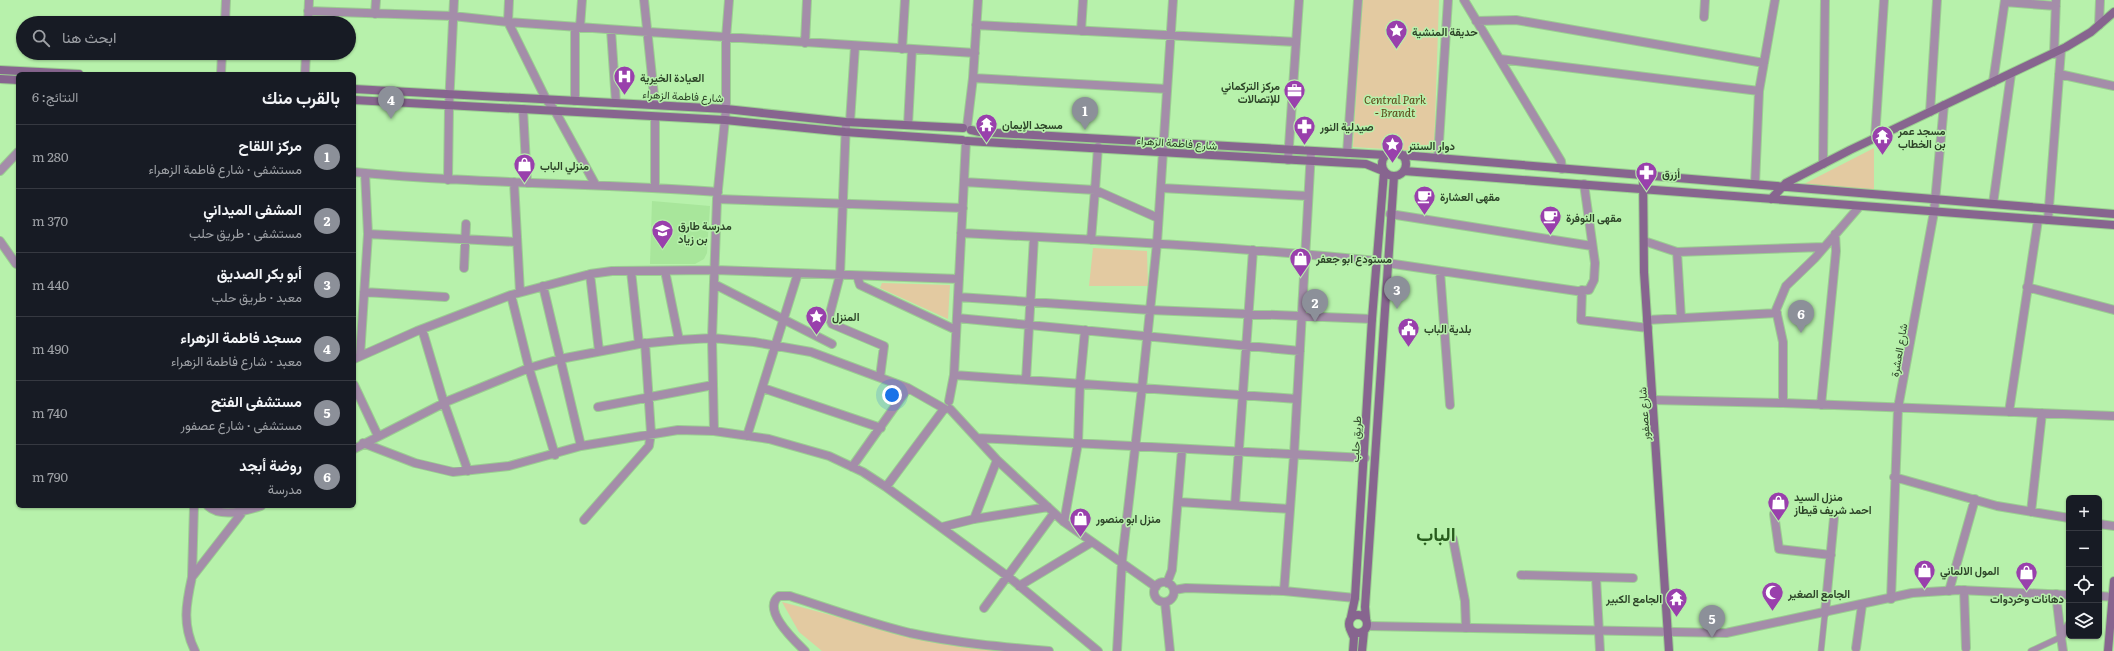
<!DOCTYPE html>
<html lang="ar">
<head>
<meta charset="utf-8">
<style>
	:root { --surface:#171b24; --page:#242831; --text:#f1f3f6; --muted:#9ea1a6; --line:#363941; --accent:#8c9099 }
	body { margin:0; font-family:Literata,Vazirmatn,serif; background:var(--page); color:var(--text); direction:rtl }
	.controls { position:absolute; right:12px; bottom:12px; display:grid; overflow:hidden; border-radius:6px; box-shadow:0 1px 3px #0004 }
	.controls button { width:36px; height:36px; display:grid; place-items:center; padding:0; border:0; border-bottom:1px solid var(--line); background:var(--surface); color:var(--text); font:20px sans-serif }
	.you { position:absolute; left:892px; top:395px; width:14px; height:14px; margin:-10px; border:3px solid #fff; border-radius:50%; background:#1a73e8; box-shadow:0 0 0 6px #1a73e833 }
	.badge { display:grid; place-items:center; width:26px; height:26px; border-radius:50%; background:var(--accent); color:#fff; font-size:13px; font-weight:700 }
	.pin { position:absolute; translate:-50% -33px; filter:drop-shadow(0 1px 2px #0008) }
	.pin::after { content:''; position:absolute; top:21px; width:14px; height:12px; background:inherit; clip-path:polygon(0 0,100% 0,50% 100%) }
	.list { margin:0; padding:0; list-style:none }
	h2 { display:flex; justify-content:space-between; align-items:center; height:52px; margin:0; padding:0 16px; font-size:17px }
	h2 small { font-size:13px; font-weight:400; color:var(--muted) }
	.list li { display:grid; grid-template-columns:26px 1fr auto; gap:12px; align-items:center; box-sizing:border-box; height:64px; padding:0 16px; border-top:1px solid var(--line) }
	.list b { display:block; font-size:15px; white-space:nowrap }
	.list p { margin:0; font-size:13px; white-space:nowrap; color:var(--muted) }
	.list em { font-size:13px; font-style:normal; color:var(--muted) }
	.icon { flex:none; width:22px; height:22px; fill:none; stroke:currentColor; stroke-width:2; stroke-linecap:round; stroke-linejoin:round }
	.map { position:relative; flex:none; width:2114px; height:651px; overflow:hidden; direction:ltr }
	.search { position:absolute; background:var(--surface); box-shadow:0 1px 3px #0004; left:16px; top:16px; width:340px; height:44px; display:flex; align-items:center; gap:10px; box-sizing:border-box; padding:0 14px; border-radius:22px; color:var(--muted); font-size:15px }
	.panel { position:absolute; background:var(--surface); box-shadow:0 1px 3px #0004; left:16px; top:72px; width:340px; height:436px; border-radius:6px; direction:rtl }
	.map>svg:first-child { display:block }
	.built { fill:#a8e69b }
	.green { fill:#e3caa1 }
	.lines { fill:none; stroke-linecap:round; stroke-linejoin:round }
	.pedestrian-casing { stroke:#9bce91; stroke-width:7 }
	.minor-casing { stroke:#9bce91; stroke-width:10 }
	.tertiary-casing { stroke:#9bce91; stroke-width:10 }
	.secondary-casing { stroke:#9bce91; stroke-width:10 }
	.pedestrian { stroke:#a48da9; stroke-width:5.5 }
	.minor { stroke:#a48da9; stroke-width:8 }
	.tertiary { stroke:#a48da9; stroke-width:8 }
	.secondary { stroke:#87658f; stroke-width:8 }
	.labels { text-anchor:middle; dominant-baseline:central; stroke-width:3; stroke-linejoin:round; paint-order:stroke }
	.poi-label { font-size:11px; font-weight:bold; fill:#2d4428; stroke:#b7f1ab; text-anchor:start }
	.street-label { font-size:11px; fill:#2d4428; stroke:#b7f1ab }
	.park-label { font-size:11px; font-style:italic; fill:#5c4315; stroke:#b7f1ab }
	.town-label { font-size:19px; font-weight:bold; fill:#275b1c; stroke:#b7f1ab }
</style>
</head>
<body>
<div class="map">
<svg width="2114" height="651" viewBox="0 0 2114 651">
	<rect width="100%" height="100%" fill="#b7f1ab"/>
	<path class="built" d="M652 201 710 206 707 253 704 259 695 264H650Z"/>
	<path class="green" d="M1361 0H1439L1434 152 1353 147Z
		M1874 148V190L1800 186Z
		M1093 248 1147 251 1148 286H1089Z
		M882 283 950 285 948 319 880 288Z
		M782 602 924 640 1013 651H822L799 632Z"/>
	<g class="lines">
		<defs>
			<path id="pedestrian" d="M1821 651 1825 613
				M2031 651 2061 637"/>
			<path id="minor" d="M509 0 508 22 546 99 555 111 595 184
				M644 0 655 105
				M1464 0 1561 161 1562 169
				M2005 2 2056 6
				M308 11 453 16 508 22 649 32 975 53
				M375 14 376 0
				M1704 17 1705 0
				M1476 21 1516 20 1764 63
				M225 23 226 0
				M308 23 309 0
				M976 25 1296 42
				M2099 25 2100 0
				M575 27V101
				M580 27 582 0
				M611 30 616 103
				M1081 31 1083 0
				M805 43 807 0
				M902 49 905 0
				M2054 54 2056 0
				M1500 59 1759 91
				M221 74 222 53
				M305 74 306 53
				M2059 74 2114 86
				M973 78 1167 89
				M1993 82 2005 0
				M523 109 527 183
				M1930 112 1937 0
				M846 122 840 275 829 317 832 324 884 346 880 377
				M850 122 855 46
				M908 125 912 49
				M967 127 973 78 978 0
				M1875 138 1884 0
				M1347 153 1358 0
				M1438 158 1448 0
				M1823 164 1825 0
				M0 171 18 152
				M354 172C475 184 597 183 718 192
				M448 180 449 106 454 0
				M514 182 520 292
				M964 182 1095 190 1098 147
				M1755 184 1759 91 1775 0
				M655 188V117
				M1161 188 1308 196
				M717 199 963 208
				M1993 204 2011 74
				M1390 214 1592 246
				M2048 220 2061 50
				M961 233C1100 240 1238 247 1376 261
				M368 234 517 242
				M1091 240 1095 190 1158 218
				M0 241 16 264H18
				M1644 241 1677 252 1824 247
				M1677 252 1681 318
				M1387 263 1577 291 1589 290 1594 280 1595 263 1584 184
				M464 268 466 224
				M631 271 639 344
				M665 271 679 340
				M1440 271 1450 405
				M590 274 599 351
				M857 276 860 285 956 330
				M714 284 832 344
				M543 286 581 446
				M2027 287 2114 310
				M1582 290 1581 320 1648 328
				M364 292 445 297
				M511 295 529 368 555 455
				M958 297 1150 310 1372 319
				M957 318 1300 351
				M1647 320 1777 313
				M422 329 444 403 468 471
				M360 356 368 234 365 173
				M354 359 417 331 511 295 590 274 612 271 715 270 959 279
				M954 375 1297 399
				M1026 380 1034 237
				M354 385 378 436
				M763 388 881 428
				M1653 400 1783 403 2114 416
				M949 401 954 375 966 141
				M1783 403V342L1776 310 1786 286 1815 258 1859 207
				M1821 405 1836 251 1835 234
				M598 407 713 385
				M950 409 997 460 1064 522 1156 587
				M2009 412 2038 220
				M714 431 712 338 717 199 726 109V38L729 0
				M747 436 798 273
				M977 438 1365 458
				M363 443 415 463 453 472 509 466 581 446 678 430 714 431 769 439 829 456 863 472 886 487 1010 578 1098 651
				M354 449 448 401 529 368 560 359 639 344 679 340 712 338 754 342 811 352 908 388 945 409
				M852 467 908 388
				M1894 477 1997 506 2069 518
				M886 487 944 409
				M1178 502 1290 509
				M1235 505 1253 250
				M194 506 192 577 241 514V506
				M208 506C221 518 246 511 261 506
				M2031 512 2042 413
				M1774 514 1779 549 1831 555
				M974 519 997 460
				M584 520 649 446 651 433 645 343
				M1064 522 1078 443 1080 383 1085 330
				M2099 524 2114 526
				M942 527 974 519 1048 507
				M1453 539 1465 601 1466 628
				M1521 575 1633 578
				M192 577C186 604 182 625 195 651
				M1596 577 1600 651
				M1154 592a10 10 0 1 1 20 0a10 10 0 1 1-20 0Z
				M1167 583 1172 570 1182 449
				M1019 586 1092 542
				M1174 590 1186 588 1284 591 1355 598
				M1964 590 1966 648
				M1284 591 1294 455 1311 151
				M1949 591 1975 499
				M2056 594 2061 637
				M1891 599 1898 408 1934 212 1944 105
				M1165 602 1170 651
				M984 608 1054 513
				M1825 613 1834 518
				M1856 648 1862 605
				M805 651C795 641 761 610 779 596H790C830 609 869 623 910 633 956 643 1002 647 1049 651
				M1117 651 1122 561 1142 388 1157 243 1173 0
				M2063 651 2061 637 2069 625"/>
			<path id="tertiary" d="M1288 160 1299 0
				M2099 596 2114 597
				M1368 626 1726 633 1912 593 1959 590 2069 595"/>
			<path id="secondary" d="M0 70 79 74
				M0 79 18 80
				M354 89 726 109 846 122 963 128
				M354 100 725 120 845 132 962 140
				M971 130 980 132 1386 155
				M967 141 1366 164 1383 171
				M1382 164a12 12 0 1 1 24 0a12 12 0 1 1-24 0Z
				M1401 155 2114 214
				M1404 171 2114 225
				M1643 175 1644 272 1669 651
				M1771 199 1786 183 1850 150 2066 47 2091 32 2114 12
				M1349 624a9 9 0 1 1 18 0a9 9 0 1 1-18 0Z
				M1351 617 1355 598 1372 319 1384 172
				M1366 618 1365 607 1394 176
				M1350 629 1354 638 1353 651
				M1362 651 1364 631
				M2108 651 2114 581"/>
		</defs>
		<use href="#pedestrian" class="pedestrian-casing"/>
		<use href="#minor" class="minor-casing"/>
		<use href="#tertiary" class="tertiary-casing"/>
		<use href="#secondary" class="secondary-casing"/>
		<use href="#pedestrian" class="pedestrian"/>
		<use href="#minor" class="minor"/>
		<use href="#tertiary" class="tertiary"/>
		<use href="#secondary" class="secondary"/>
	</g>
	<defs>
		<symbol id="sight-pin" viewBox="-11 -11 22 30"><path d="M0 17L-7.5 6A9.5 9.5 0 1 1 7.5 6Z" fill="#9940ac" stroke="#b7f1ab"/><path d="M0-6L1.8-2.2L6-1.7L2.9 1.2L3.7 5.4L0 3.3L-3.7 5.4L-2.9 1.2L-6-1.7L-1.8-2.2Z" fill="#fff"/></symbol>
		<symbol id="hospital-pin" viewBox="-11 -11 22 30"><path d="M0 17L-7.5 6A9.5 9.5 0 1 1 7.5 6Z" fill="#9940ac" stroke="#b7f1ab"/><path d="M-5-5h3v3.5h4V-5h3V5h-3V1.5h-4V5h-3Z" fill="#fff"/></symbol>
		<symbol id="office-pin" viewBox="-11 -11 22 30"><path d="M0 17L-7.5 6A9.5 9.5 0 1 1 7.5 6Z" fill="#9940ac" stroke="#b7f1ab"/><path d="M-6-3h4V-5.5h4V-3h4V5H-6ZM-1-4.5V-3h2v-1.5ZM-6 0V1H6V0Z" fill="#fff"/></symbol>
		<symbol id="temple-pin" viewBox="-11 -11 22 30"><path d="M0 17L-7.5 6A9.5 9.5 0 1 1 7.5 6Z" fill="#9940ac" stroke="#b7f1ab"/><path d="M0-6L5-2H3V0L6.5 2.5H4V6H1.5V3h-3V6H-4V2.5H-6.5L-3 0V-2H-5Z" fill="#fff"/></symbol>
		<symbol id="pharmacy-pin" viewBox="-11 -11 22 30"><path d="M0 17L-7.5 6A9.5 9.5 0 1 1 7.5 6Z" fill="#9940ac" stroke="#b7f1ab"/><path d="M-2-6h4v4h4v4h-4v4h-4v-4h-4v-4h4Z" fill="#fff"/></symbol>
		<symbol id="shop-pin" viewBox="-11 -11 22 30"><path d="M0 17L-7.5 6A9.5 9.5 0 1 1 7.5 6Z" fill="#9940ac" stroke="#b7f1ab"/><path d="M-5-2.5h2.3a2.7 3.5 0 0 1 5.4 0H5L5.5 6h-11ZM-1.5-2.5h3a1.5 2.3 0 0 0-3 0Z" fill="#fff"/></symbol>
		<symbol id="cafe-pin" viewBox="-11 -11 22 30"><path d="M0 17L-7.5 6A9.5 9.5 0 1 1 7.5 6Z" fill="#9940ac" stroke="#b7f1ab"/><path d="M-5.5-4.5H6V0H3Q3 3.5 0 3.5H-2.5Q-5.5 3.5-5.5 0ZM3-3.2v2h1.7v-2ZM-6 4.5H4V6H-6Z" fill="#fff"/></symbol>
		<symbol id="school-pin" viewBox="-11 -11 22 30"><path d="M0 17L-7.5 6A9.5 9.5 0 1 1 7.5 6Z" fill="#9940ac" stroke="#b7f1ab"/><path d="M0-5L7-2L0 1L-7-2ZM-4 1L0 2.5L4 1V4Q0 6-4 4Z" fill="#fff"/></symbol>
		<symbol id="civic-pin" viewBox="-11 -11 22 30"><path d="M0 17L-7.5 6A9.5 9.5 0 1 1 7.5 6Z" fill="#9940ac" stroke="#b7f1ab"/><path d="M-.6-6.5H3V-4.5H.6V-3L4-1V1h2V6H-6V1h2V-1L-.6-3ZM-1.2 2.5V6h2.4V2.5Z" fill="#fff"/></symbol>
		<symbol id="mosque-pin" viewBox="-11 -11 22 30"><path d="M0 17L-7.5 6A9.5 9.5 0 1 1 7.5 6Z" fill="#9940ac" stroke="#b7f1ab"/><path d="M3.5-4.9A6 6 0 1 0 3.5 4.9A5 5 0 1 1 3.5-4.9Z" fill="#fff"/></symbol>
	</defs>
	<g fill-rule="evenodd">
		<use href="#sight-pin" x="1384" y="18" width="25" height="34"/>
		<use href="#hospital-pin" x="612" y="64" width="25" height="34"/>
		<use href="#office-pin" x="1282" y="78" width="25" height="34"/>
		<use href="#temple-pin" x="974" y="112" width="25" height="34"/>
		<use href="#pharmacy-pin" x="1292" y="114" width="25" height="34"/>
		<use href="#temple-pin" x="1870" y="124" width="25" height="34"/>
		<use href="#sight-pin" x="1380" y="132" width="25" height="34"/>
		<use href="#shop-pin" x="512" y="152" width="25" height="34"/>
		<use href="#pharmacy-pin" x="1634" y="160" width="25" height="34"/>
		<use href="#cafe-pin" x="1412" y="184" width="25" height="34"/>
		<use href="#cafe-pin" x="1538" y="204" width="25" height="34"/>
		<use href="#school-pin" x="650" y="218" width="25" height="34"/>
		<use href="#shop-pin" x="1288" y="246" width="25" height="34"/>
		<use href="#sight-pin" x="804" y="304" width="25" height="34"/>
		<use href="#civic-pin" x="1396" y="316" width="25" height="34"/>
		<use href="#shop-pin" x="1766" y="490" width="25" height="34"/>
		<use href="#shop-pin" x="1068" y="506" width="25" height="34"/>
		<use href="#shop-pin" x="1912" y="558" width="25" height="34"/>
		<use href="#shop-pin" x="2014" y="560" width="25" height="34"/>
		<use href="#mosque-pin" x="1760" y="580" width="25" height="34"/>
		<use href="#temple-pin" x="1664" y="586" width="25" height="34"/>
	</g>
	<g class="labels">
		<g class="poi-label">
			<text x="1412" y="31">حديقة المنشية</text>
			<text x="640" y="77">العيادة الخيرية</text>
			<text x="1280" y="85" text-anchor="end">مركز التركماني<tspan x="1280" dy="13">للإتصالات</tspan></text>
			<text x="1002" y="124">مسجد الإيمان</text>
			<text x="1320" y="126">صيدلية النور</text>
			<text x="1898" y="130">مسجد عمر<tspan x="1898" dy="13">بن الخطاب</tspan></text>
			<text x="1408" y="145">دوار السنتر</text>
			<text x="540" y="165">منزلي الباب</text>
			<text x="1662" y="173">أزرق</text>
			<text x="1440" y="196">مقهى العشارة</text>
			<text x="1566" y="217">مقهى النوفرة</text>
			<text x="678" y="225">مدرسة طارق<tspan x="678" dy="13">بن زياد</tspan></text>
			<text x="1316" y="258">مستودع ابو جعفر</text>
			<text x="832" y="316">المنزل</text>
			<text x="1424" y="328">بلدية الباب</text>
			<text x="1794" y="496">منزل السيد<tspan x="1794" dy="13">احمد شريف قيطاز</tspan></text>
			<text x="1096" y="518">منزل ابو منصور</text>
			<text x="1940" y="570">المول الالماني</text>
			<text x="1788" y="593">الجامع الصغير</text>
			<text x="1662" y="598" text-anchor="end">الجامع الكبير</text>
			<text x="2027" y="598" text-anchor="middle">دهانات وخردوات</text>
		</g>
		<g class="street-label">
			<text transform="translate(683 95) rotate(3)">شارع فاطمة الزهراء</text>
			<text transform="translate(1177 142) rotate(4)">شارع فاطمة الزهراء</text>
			<text transform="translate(1898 350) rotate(-80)">شارع العشرة</text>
			<text transform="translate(1643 414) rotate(-94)">شارع عصفور</text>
			<text transform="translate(1355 439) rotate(-87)">طريق حلب</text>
		</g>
		<g class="park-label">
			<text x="1395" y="99">Central Park<tspan x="1395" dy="13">- Brandt</tspan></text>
		</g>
		<g class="town-label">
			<text x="1436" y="533">الباب</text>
		</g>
	</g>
</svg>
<div class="controls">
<button>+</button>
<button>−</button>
<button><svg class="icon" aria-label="locate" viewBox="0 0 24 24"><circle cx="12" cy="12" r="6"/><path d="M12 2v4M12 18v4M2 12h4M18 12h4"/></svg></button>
<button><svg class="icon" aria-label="layers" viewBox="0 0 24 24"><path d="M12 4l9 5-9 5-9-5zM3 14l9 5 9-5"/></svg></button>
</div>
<div class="you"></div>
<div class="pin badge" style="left:1085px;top:130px">1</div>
<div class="pin badge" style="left:1315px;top:322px">2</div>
<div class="pin badge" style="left:1397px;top:309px">3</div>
<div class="pin badge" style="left:391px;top:119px">4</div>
<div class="pin badge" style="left:1712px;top:638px">5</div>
<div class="pin badge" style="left:1801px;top:333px">6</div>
<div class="search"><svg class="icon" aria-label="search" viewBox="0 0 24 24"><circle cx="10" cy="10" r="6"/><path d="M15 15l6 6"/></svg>ابحث هنا</div>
<section class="panel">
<h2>بالقرب منك<small>النتائج: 6</small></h2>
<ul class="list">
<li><span class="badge">1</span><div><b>مركز اللقاح</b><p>مستشفى · شارع فاطمة الزهراء</p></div><em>280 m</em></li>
<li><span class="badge">2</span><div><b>المشفى الميداني</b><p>مستشفى · طريق حلب</p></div><em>370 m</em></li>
<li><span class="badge">3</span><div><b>أبو بكر الصديق</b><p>معبد · طريق حلب</p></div><em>440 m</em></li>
<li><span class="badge">4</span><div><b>مسجد فاطمة الزهراء</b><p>معبد · شارع فاطمة الزهراء</p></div><em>490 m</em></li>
<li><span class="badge">5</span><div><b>مستشفى الفتح</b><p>مستشفى · شارع عصفور</p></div><em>740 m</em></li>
<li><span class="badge">6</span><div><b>روضة أبجد</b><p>مدرسة</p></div><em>790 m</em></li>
</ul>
</section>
</div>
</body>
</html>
